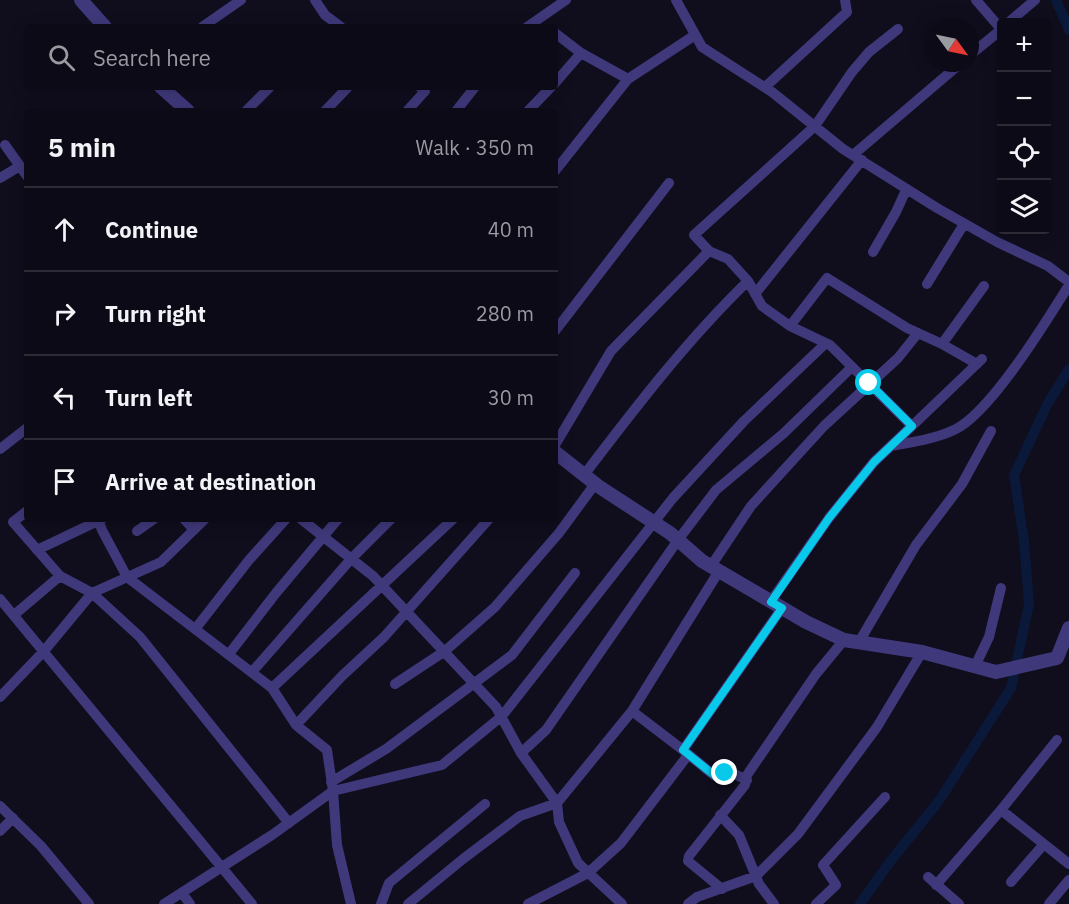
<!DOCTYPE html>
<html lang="en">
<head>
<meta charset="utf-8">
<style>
	:root { --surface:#0c0a16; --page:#1a1823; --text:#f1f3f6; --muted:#9a9aa1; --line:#2c2b35 }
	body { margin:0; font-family:"IBM Plex Sans",sans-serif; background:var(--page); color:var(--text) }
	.controls { position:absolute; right:18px; top:18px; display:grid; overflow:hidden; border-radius:6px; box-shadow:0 3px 15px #0003 }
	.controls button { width:54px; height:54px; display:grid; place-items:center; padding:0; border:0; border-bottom:2px solid var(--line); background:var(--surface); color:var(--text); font:30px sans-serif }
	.compass { position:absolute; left:925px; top:18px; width:54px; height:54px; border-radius:50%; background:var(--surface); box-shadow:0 3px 15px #0003; rotate:123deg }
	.stop { position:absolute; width:18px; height:18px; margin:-14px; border:4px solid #09c9eb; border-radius:50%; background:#fff }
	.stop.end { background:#09c9eb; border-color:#fff; box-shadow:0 2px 6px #0008 }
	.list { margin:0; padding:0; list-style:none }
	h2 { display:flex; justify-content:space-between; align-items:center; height:78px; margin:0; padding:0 24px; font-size:26px }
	h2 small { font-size:20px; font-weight:400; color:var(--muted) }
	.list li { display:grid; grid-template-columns:39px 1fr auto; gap:18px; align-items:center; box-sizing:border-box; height:84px; padding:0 24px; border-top:2px solid var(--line) }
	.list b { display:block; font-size:22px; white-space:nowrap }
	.list em { font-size:20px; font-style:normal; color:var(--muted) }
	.icon { flex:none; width:33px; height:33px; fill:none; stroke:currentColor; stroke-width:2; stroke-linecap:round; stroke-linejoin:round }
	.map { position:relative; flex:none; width:1069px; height:904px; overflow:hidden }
	.search { position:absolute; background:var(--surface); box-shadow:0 3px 15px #0003; left:24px; top:24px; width:534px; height:66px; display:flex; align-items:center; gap:15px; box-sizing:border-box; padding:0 21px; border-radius:6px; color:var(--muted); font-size:22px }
	.panel { position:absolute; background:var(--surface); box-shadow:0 3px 15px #0003; left:24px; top:108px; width:534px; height:414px; border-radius:6px }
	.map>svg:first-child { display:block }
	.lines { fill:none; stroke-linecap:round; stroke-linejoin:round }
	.canal { stroke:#0a1939; stroke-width:10 }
	.minor { stroke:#3f397b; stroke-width:10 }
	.tertiary { stroke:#3f397b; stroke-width:14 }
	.route { stroke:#09c9eb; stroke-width:8 }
</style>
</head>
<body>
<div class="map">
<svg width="1069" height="904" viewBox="0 0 1069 904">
	<rect width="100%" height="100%" fill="#100d1d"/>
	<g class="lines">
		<path class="canal" d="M1056 0 1069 30
			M860 904 889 863 939 801 1011 688 1029 604 1024 541 1014 475 1048 403 1069 369"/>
		<path class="minor" d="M315 0 325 15 341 27
			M676 0 702 47 772 92 843 149 937 208 997 242 1048 266 1069 282
			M976 0 1001 29
			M1009 22 1035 0
			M202 27 241 0
			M527 27 566 0
			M555 33 581 53 628 79
			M970 55 1002 29
			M555 83 581 53
			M765 87 847 12 845 0
			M246 111 270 87
			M325 111 348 87
			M407 111 425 91 420 87
			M456 111 475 87
			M528 111 551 87
			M5 145 27 176
			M853 155 961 63
			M555 171 628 79 695 35
			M0 178 20 166
			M873 252 896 212 906 190
			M748 281 762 306 790 326 830 345 912 426 874 462 829 518 771 601
			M927 284 964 224
			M755 294 862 160
			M790 326 827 278 907 328 942 344 977 364
			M555 331 669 183
			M942 344 984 286
			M912 426 982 359
			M555 445 611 351 709 251 694 235 815 126 852 72 869 52 898 29
			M891 446C912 442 935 439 954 430 990 414 1047 320 1069 285
			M0 449 27 428
			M584 475C635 408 687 340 748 281L728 259 709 251
			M27 511 13 522 60 576 92 593 140 637 289 823
			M98 519 102 530 127 577 272 688 296 725
			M184 519 194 530
			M301 519 373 576 496 707 521 753 557 803 559 822 578 863 622 904
			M137 531 154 519
			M37 550 102 519
			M711 566 751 506 824 426 898 358 918 333
			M0 599 252 904
			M14 615 60 576
			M196 628 249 560 286 519
			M859 642 916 545 962 484 991 431
			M229 654 276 593 338 519
			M975 666 989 637 1001 588
			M252 672 351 559 391 519
			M395 684 445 651 495 607 559 533 595 484
			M272 688 453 519
			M0 697 44 651 92 593 161 562 205 519
			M632 711 683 750
			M521 753 546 730 678 540 716 490 784 433 852 367
			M747 780 730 772 720 776H715L683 750 782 608
			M331 782 386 749 512 655 575 573
			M0 806 41 846 89 904
			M1001 810 1069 864
			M720 815 739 835 759 884 774 904
			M0 831 13 818
			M928 877 959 904
			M1011 882 1044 844
			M936 885 1001 810 1057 740
			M722 889 688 861 689 856 745 785 747 775 816 674 844 640
			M182 893 190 904
			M164 904 272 835 333 791 327 750 296 725 342 676 384 637 489 519
			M351 904 337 845 333 791 442 765 502 716 673 498 744 421 826 343
			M381 904 389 883 485 804
			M408 904 463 859 520 816 557 803 632 711 719 571
			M528 904 588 873 621 843 688 755
			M688 904 697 897 756 876 798 834 877 727 922 652
			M816 904 836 885 823 865 885 797
			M1049 904 1069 880"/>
		<path class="tertiary" d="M81 0 105 27
			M161 87 188 111
			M555 452 598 486 670 533 702 561 806 622 844 640 922 652 996 672 1057 658 1069 628"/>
	</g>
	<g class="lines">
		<path class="route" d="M725 773 720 776H715L683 750 782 608 771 602 829 518 874 462 912 426 869 383"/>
	</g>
</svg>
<div class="controls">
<button>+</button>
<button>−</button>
<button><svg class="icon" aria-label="locate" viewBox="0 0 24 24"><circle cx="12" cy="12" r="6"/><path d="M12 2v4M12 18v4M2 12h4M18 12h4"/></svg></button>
<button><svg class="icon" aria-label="layers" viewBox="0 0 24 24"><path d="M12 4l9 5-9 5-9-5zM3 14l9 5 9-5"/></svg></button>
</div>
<svg class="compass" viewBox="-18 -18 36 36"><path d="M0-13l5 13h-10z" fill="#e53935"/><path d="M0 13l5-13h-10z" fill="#9a9aa1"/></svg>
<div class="stop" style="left:869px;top:383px"></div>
<div class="stop end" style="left:725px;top:773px"></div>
<div class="search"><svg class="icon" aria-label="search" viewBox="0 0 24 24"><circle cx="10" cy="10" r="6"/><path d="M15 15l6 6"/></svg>Search here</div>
<section class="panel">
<h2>5 min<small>Walk · 350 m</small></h2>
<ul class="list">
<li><svg class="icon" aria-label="ahead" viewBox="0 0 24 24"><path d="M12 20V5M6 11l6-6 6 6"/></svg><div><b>Continue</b></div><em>40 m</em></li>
<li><svg class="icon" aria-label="right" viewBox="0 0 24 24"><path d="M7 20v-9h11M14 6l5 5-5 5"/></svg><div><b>Turn right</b></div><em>280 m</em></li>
<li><svg class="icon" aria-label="left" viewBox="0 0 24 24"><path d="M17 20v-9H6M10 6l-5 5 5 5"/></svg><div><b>Turn left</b></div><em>30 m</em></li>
<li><svg class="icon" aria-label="arrive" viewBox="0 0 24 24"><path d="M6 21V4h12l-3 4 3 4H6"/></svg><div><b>Arrive at destination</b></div></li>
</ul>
</section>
</div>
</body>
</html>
